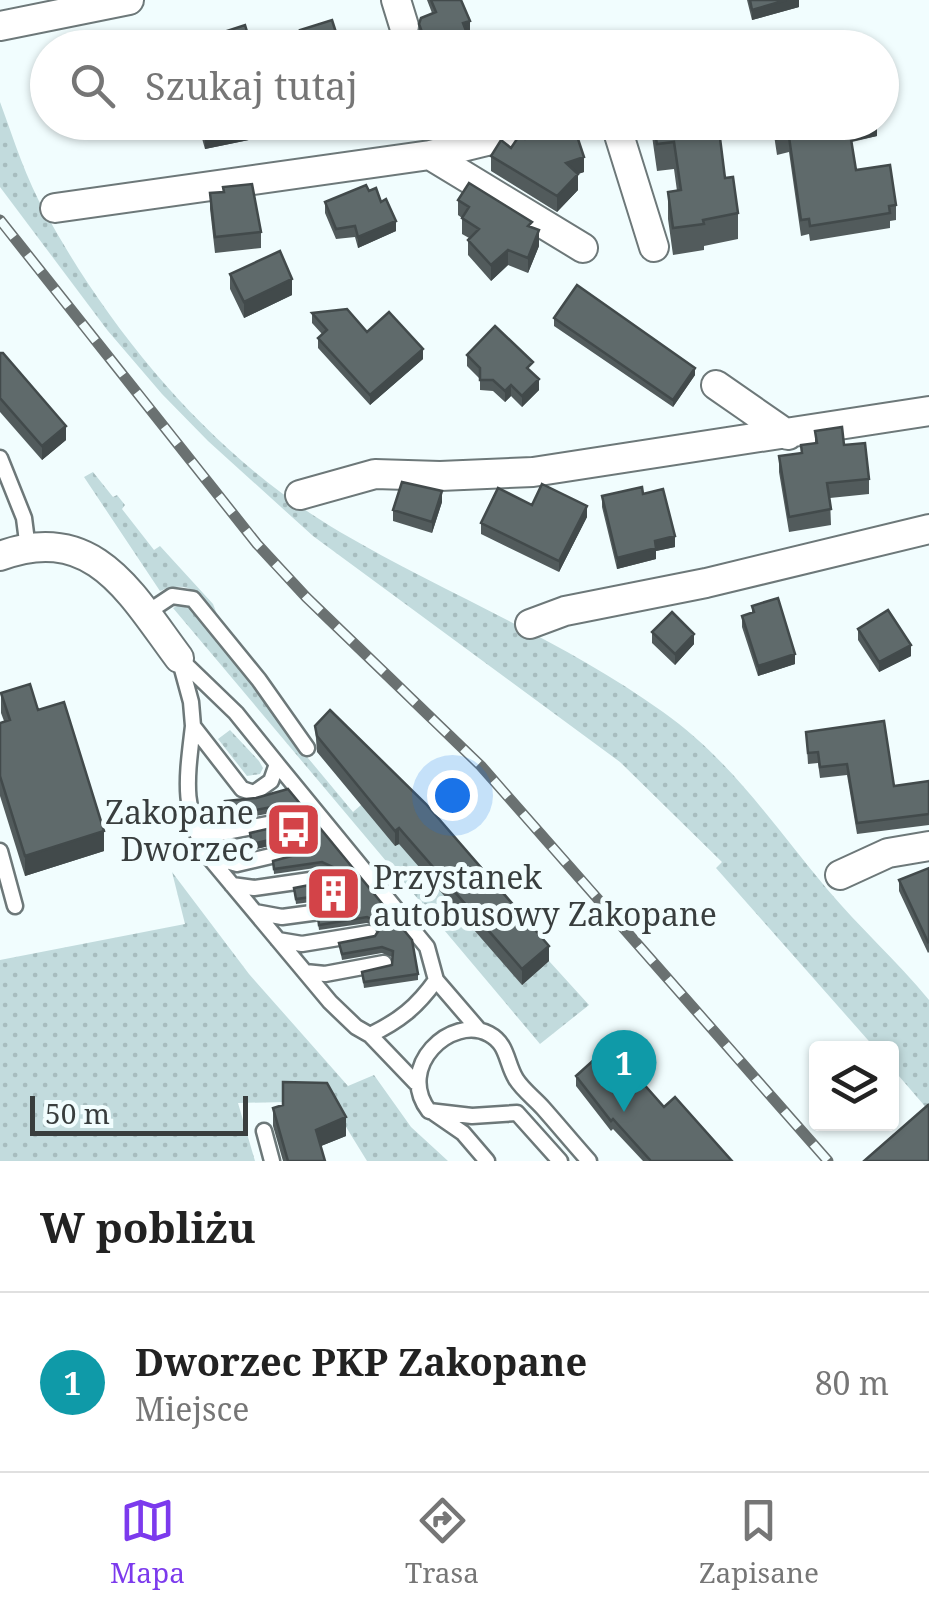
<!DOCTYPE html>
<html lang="pl">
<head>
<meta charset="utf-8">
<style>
	:root { --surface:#fff; --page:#f6f6f6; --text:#222; --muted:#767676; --line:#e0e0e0; --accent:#7c3aed }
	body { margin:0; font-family:"Noto Serif",serif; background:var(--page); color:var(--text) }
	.controls { position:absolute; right:30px; bottom:30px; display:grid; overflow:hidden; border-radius:10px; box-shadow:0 2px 8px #0004 }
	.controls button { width:90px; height:90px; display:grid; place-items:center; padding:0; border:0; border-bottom:2px solid var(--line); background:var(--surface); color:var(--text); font:50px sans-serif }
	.scale { position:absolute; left:30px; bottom:25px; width:218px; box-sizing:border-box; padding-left:10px; border:5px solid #393e3e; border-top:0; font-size:28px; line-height:35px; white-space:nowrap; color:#393e3e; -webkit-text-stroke:8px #f1fdfe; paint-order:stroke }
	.you { position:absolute; left:452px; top:795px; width:35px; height:35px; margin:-25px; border:8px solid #fff; border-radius:50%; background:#1a73e8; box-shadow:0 0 0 15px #1a73e833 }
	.badge { display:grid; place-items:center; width:65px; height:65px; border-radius:50%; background:var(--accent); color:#fff; font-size:32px; font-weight:700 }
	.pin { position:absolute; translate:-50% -82px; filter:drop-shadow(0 2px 5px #0008) }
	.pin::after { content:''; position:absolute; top:52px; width:35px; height:30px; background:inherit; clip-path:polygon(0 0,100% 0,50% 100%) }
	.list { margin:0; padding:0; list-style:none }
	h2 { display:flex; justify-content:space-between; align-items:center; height:130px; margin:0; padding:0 40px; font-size:42px }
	h2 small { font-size:32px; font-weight:400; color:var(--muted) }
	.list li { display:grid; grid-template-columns:65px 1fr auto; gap:30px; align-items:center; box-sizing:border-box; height:180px; padding:0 40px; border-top:2px solid var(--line) }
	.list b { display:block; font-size:38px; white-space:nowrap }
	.list p { margin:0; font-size:32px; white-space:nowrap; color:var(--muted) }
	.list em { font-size:32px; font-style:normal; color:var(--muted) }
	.icon { flex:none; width:55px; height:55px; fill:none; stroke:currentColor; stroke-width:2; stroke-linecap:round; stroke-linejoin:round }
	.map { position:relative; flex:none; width:929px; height:1161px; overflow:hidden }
	.search { position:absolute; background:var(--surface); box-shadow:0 2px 8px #0004; left:30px; right:30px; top:30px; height:110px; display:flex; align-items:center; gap:25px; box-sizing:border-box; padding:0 35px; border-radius:55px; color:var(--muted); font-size:38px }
	.sheet { height:310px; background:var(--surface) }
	nav { display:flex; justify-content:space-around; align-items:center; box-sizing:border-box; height:140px; border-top:2px solid var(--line); background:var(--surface); font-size:28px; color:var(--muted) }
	nav a { display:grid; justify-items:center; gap:5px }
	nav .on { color:var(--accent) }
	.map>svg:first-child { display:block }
	.grass { fill:url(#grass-dots) }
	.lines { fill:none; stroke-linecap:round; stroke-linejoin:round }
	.lane-casing { stroke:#6d7879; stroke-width:19 }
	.street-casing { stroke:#6d7879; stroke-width:32 }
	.lane { stroke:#fff; stroke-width:14 }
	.street { stroke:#fff; stroke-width:28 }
	.rail-casing { stroke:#6a7171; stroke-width:11 }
	.rail { stroke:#f1fdfe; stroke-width:8; stroke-dasharray:22; stroke-linecap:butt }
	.wall { fill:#525b5c }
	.shaded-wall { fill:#424a4b }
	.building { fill:#5f6a6b; stroke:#424a4b; stroke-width:2.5 }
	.labels { text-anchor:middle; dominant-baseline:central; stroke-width:10; stroke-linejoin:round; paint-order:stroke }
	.poi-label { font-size:32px; fill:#393e3e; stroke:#f1fdfe; text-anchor:end }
</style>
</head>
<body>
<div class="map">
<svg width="929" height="1161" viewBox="0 0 929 1161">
	<defs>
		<pattern id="grass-dots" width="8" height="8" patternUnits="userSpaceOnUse" patternTransform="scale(2.5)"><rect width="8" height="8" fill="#c2dbdd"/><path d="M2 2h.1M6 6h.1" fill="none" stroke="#a7bdbf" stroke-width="1.8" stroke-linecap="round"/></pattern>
	</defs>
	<rect width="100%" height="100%" fill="#f1fdfe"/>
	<path class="grass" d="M0 102C14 140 26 179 46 214 115 339 216 459 340 532 446 594 563 640 663 712 730 759 775 827 827 889 859 927 897 961 929 1000V1111L892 1068V1048H875L716 868 722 862 620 762 313 536 208 441 162 394 108 331 0 187Z
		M93 472 113 497 117 495 125 505 122 509 154 550 160 546 213 604 218 617 230 630 228 633C207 607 199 575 160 591L84 477Z
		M179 605 191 609 263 699 300 754 303 752 353 812 361 805 426 819 523 984 549 961 589 1005 540 1044 173 608Z
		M230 730 259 761 263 768 260 774 247 776 218 739Z
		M172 872 249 974 348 1086 374 1075 411 1127 448 1161H367L330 1101 238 1103 255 1161H0V960L185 924Z"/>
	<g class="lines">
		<defs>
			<path id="lane" d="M0 458 24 518 28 549
				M145 614 172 596 193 599 259 680 307 748
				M179 658 236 713 277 764 271 781 254 793 242 789 193 726 191 702Z
				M193 726C187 778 181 808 208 856L330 1002 356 1027 370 1035C399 1021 417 1007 436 980L427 947 277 764
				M194 830 215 834 279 822
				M0 851 15 906
				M209 856 237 864 301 849
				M232 885 254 888 324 878
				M255 912 282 917 349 908
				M278 940 302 944 369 933
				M305 972 325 974 384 963
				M436 980 479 1030
				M370 1035 416 1083
				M434 1113 463 1133 487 1161
				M264 1131 272 1161
				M560 1161 517 1113 472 1116 429 1111C395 1067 451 1014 489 1034 508 1044 506 1063 516 1079 523 1090 534 1098 543 1108 558 1125 573 1143 589 1161"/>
			<path id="street" d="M396 0 404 26
				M0 26 129 0
				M615 122 654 247
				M430 155 583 248
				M55 208 430 155 564 122
				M716 385 788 435
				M300 495 375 474 440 476 533 472 929 411
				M0 556C94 521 131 594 179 658
				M530 624 565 611 706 583 929 529
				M840 875 888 853 929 846"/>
		</defs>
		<use href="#lane" class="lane-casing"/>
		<use href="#street" class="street-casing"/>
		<use href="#lane" class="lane"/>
		<use href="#street" class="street"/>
		<defs>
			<path id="rail" d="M0 220 257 544 306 597 481 766 828 1161"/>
		</defs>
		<use href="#rail" class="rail-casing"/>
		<use href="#rail" class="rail"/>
	</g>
	<path class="wall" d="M427 0H461L470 31 467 32 470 48H424L419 35V24L432 13Z
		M747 0H799V7L752 20Z
		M307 122V128L205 149 201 135V124Z
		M652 122H718L725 178 738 213V239L704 246V250L673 255 668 219V192L677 191 674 169 657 171 652 136Z
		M772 122H877V136L852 142 856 170 896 205V220L890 221V228L810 241 809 234 801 236 789 152 777 155Z
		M511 148 584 172 578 174V190L557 212 491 171V156Z
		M223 192 261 232V248L215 253 210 209V193Z
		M458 200 532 228 539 246 528 273 508 265 491 281 468 255V240L469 238 462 234V218L458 215Z
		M325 202 396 231 358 248 355 237 336 239 325 213Z
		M230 274 292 295 244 318 230 289Z
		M312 313 367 332 423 359 370 405 318 348V338L322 334 312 323Z
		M554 318 695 375 673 407 554 326Z
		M0 353 66 440 42 460 0 412Z
		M467 355 533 373 539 390 522 407 511 396 505 402 493 391 480 390V379L467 366Z
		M815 431 844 445 869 479V494L830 498 831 525 789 532 779 472V456L801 453V445L815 443Z
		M643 494 675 547 656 551V559L617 569 602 507V496Z
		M442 502 432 533 393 521V510Z
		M532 505 587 517 559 572 481 534V523Z
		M752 606 795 664 758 676 742 627V616L752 613Z
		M858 629 911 656 879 672 858 640Z
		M652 632 694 644 675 665 652 643Z
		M1 693 38 710 104 851 25 876 0 796V723L4 721 1 713Z
		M315 726 549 961 522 985 399 844 395 846 317 752Z
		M806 732 894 786 929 781V825L857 834 847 775 820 778 818 763 808 764Z
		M288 789 418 974V980L364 988 362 972 392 965V957L382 953 342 960 339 943 375 936 378 931V927L367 923 319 930 318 923V917L355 911 358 906V902L348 897 296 904 294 888 330 881 333 876V872L322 867 274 874 273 861 307 852 310 847 309 843 299 839 252 850 250 833 285 825 288 820V816L277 812 228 821 225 801 256 798Z
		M929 868V952L928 953 899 891V880Z
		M576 1076 664 1107 732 1161H643L613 1129 611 1131 576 1086Z
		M273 1108 346 1136 321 1146 325 1161H283L273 1126Z"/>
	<path class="shaded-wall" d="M786 0H799V7L752 20V10Z
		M470 21V31L463 34V23Z
		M470 41V48H454Z
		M280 122H307V128L205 149V138Z
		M867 122H877V136L849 142V127Z
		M584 157V172L578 174V190L557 212V196L566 163Z
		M396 221V231L358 248V237Z
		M539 230V246L528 273V258Z
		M508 250V265L491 281V265Z
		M292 279V295L244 318V302Z
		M423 349V359L370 405V395Z
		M695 368V375L673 407V400Z
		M539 379V390L522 407V396Z
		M511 385V396L505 402V391Z
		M66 426V440L42 460V446Z
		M442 491V502L432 533V522Z
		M587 506V517L559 572V561Z
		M675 536V547L656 551V559L617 569V558L655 541Z
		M694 634V644L675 665V654Z
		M911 645V656L879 672V662Z
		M795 654V664L758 676V666Z
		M399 828V844L395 846V831Z
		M104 831V851L25 876V856Z
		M299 833V839L252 850V844Z
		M549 946V961L522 985V969Z
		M346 1117V1136L316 1148V1130Z"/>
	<path class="building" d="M431 0H461L470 21 463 23 470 41 454 48H428L419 24 421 18 436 12Z
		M750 0H786L752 10Z
		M332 20 341 48H305L300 30Z
		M245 25 252 48H201L199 40Z
		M206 122H280L205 138 201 124Z
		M653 122H718L725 178 733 177 738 213 703 220 704 224 673 228 668 192 681 190 674 142 657 144Z
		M774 122H867L849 127 856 170 890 165 896 205 889 206 890 213 860 218 810 226 809 219 801 220 789 137 777 139Z
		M573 124 584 157 566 163 578 174 557 196 491 156 501 140 511 148 519 136 525 139Z
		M469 183 532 222 528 226 539 230 528 258 508 250 491 265 468 240 479 229 462 218 469 207 458 200Z
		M252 184 261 232 215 237 210 193 224 192 223 187Z
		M366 185 369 191 376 188 381 202 386 199 396 221 358 237 355 226 336 229 325 202Z
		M280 251 292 279 244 302 230 274Z
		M577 285 695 368 673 400 554 318Z
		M347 309 367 332 389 312 423 349 370 395 318 338 327 330 312 313Z
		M495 326 533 362 527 368 539 379 522 396 511 385 505 391 493 380H480V368L467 355Z
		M0 353H3L66 426 42 446 0 398Z
		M842 427 844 445 865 443 869 479 827 483 831 509 789 517 779 456 802 453 801 445 817 443 815 431Z
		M402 482 442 491 432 522 393 510Z
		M542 484 587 506 559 561 481 523 498 488 532 505Z
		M642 487 643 494 663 489 675 536 655 541 656 548 617 558 602 496Z
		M778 598 795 654 758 666 742 616 754 612 752 606Z
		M888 610 911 645 879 662 858 629Z
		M672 612 694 634 675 654 652 632Z
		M30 684 38 710 64 702 104 831 25 856 0 776V723L10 720 1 693Z
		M330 710 426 804 549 946 522 969 399 828 395 831 317 736 315 726Z
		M884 721 894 786 929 781V814L857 823 847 764 820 767 818 752 808 753 806 732Z
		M288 789 412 940 418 974 364 982 362 972 392 965 393 951 382 947 342 954 339 943 375 936 379 930 378 922 367 917 319 925 318 917 355 911 359 906 358 897 348 892 296 899 294 888 330 881 334 875 333 867 322 862 274 869 273 861 307 852 311 846 309 837 299 833 252 844 250 833 285 825 289 819 288 810 277 806 228 815 225 801 256 798Z
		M929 868V941L928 942 899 880Z
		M607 1048 622 1065 625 1063 664 1107 675 1097 732 1161H651L613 1119 611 1121 576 1076Z
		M283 1082 327 1083 346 1117 316 1130 325 1161H288L273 1108 283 1105Z
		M928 1105 929 1107V1161H864Z"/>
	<defs>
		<symbol id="bus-square" viewBox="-11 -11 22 22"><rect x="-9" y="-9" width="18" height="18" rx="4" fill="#d34348" stroke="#f1fdfe"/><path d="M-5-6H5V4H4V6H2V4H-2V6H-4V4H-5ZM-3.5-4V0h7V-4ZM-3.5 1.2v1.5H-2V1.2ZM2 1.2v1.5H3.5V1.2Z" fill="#fff"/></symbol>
		<symbol id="building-square" viewBox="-11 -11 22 22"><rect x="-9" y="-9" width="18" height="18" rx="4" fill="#d34348" stroke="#f1fdfe"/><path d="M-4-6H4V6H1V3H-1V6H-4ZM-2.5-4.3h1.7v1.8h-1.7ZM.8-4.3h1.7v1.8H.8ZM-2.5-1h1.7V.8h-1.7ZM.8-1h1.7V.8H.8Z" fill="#fff"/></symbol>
	</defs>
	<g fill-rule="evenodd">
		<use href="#bus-square" x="262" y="798" width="63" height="63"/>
		<use href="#building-square" x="302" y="862" width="63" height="63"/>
	</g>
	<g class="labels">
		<g class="poi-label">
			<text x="254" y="811">Zakopane<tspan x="254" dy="37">Dworzec</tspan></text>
			<text x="373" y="876" text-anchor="start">Przystanek<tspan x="373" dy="37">autobusowy Zakopane</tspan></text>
		</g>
	</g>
</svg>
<div class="controls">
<button><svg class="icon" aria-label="layers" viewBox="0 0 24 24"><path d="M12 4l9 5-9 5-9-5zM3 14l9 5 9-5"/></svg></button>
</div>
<div class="scale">50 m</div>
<div class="you"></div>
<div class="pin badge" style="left:624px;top:1112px;background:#0f9aa8">1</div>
<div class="search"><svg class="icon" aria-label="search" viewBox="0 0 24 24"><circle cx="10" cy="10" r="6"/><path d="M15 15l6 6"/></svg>Szukaj tutaj</div>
</div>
<section class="sheet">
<h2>W pobliżu<small></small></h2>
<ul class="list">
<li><span class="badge" style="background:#0f9aa8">1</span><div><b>Dworzec PKP Zakopane</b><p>Miejsce</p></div><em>80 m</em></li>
</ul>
</section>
<nav>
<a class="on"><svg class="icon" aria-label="map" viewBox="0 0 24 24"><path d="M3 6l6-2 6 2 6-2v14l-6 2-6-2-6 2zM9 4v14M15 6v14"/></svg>Mapa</a>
<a><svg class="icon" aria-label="directions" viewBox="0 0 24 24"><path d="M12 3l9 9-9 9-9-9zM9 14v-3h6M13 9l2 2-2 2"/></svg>Trasa</a>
<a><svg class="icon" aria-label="saved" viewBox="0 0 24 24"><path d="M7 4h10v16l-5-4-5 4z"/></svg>Zapisane</a>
</nav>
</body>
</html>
